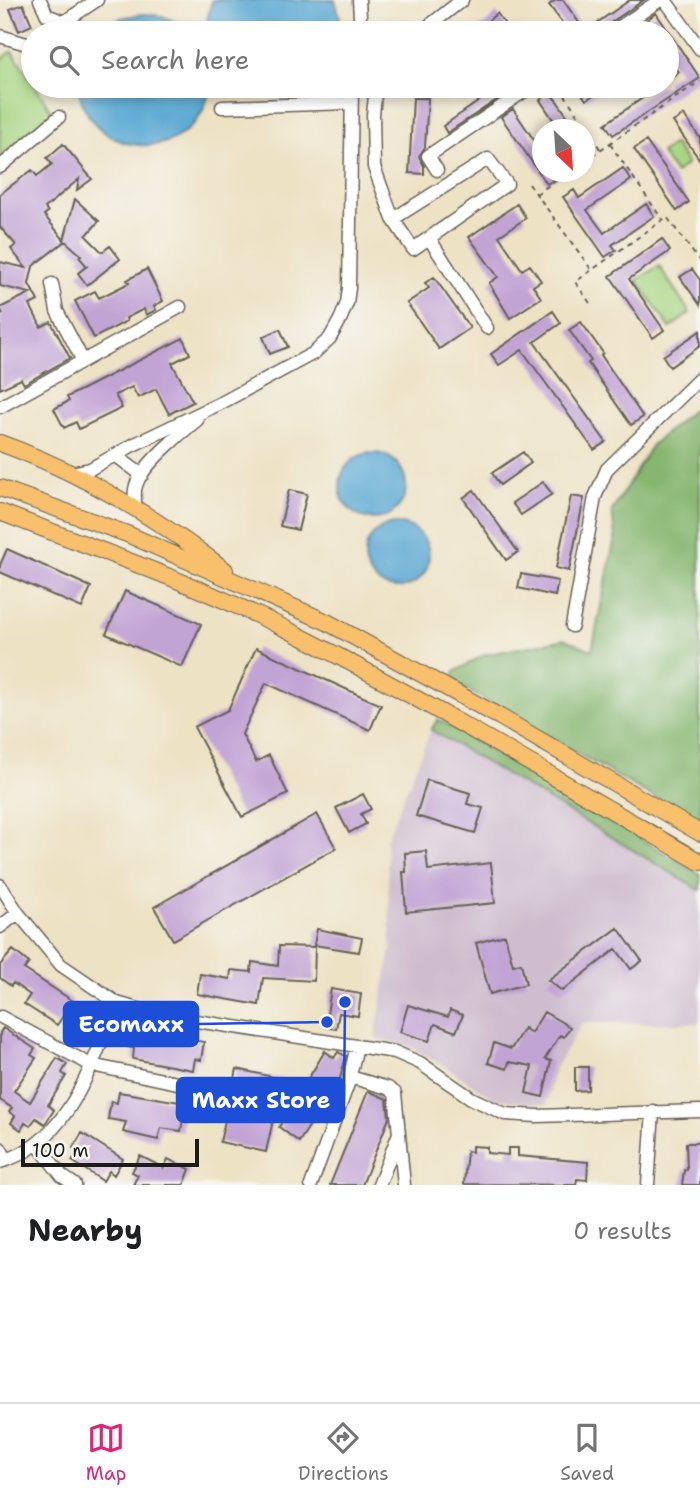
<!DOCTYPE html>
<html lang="en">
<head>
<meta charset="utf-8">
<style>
	:root { --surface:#fff; --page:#f2f2f2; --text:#202124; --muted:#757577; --line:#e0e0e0; --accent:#db2777 }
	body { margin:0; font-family:"Shantell Sans",sans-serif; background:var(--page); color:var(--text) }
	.compass { position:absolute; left:532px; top:119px; width:63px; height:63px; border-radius:50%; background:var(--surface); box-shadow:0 4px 10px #0003; rotate:155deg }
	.scale { position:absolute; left:21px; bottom:18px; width:178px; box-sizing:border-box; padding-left:7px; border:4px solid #1c1c1c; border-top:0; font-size:19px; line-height:24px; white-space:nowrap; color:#1c1c1c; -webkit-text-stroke:5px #f6f6f2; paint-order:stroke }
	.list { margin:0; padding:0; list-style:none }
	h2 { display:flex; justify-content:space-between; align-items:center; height:91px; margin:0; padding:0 28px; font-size:30px }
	h2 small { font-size:23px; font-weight:400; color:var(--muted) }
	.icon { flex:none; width:38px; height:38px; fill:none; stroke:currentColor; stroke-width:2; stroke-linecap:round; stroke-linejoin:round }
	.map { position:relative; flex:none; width:700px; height:1185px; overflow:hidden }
	.search { position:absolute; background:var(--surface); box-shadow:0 4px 10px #0003; left:21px; right:21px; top:21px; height:77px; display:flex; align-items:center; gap:18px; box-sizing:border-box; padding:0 24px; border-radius:38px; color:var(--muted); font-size:26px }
	.sheet { height:217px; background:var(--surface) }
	nav { display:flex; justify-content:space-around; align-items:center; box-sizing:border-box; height:98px; border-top:2px solid var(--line); background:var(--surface); font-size:19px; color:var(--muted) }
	nav a { display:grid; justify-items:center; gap:4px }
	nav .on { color:var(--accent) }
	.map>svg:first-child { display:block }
	.industrial { fill:#cfbdcf }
	.green { fill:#a8d582; stroke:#62784f; stroke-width:2 }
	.forest { fill:#86b670; stroke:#516946; stroke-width:2 }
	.water { fill:#5aa8d3; stroke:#3b6278; stroke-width:2 }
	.building { fill:#c1a3d4 }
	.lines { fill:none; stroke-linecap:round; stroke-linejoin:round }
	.minor-casing { stroke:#666157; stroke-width:15 }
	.major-casing { stroke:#666157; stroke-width:18 }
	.path { stroke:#666157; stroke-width:2; stroke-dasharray:5 5; stroke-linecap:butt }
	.minor { stroke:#fff; stroke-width:12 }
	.major { stroke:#f8bf6c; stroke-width:16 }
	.leader { fill:none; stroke:#1d4ed8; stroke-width:2.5 }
	.callout-dot { fill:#1d4ed8; stroke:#f6f6f2; stroke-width:2.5 }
	.callout { fill:#1d4ed8; stroke:#1d4ed8; stroke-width:2.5 }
	.callout-label { font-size:23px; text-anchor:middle; font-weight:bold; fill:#fff }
</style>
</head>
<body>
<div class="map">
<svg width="700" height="1185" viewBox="0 0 700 1185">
	<rect width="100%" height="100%" fill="#f6f6f2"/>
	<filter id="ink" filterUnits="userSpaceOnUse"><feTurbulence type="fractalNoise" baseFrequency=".0143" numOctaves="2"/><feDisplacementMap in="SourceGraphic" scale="14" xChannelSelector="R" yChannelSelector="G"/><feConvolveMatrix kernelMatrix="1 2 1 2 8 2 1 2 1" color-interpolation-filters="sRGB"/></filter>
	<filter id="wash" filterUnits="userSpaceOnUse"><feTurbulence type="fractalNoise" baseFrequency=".00686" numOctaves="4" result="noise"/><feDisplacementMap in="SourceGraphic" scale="28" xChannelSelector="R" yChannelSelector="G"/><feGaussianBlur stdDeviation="1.57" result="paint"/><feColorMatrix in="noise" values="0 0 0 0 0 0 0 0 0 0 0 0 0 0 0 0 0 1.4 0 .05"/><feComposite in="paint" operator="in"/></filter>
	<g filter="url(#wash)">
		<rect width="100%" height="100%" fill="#eee2c5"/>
		<path class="industrial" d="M431 730 700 890V1023H582L555 1068 546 1105 495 1099 450 1070 407 1045 375 1038 391 949 386 840Z"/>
		<path class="green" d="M12 51 50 109 51 114 0 157V61Z
			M674 144 687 164 675 173 661 153Z
			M659 266 690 313 670 328 637 280Z"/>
		<path class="forest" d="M700 404V824L452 681 455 672 484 655 565 639 592 650 615 537 612 511 652 445Z
			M438 719 700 874V890L431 730Z"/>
		<path class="water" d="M212 0H335L340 17 339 33H208L207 21Z
			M142 14C162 14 177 20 191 33H97L121 18Z
			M78 86H210C200 165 90 165 78 86Z
			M340 486a33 33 0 1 1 66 0a33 33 0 1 1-66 0Z
			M365 556a32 32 0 1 1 64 0a32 32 0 1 1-64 0Z"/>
		<g id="blocks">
			<path class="building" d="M556 0H563L585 31 630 0H644L606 26 602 33H570L549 5Z
				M23 4 32 25 19 31 10 9Z
				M497 13 511 33H470L486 23Z
				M656 13 700 78 613 135 605 124 660 86H667V81L679 72 667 55V31L662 33H652L644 22Z
				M501 86H506L510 91 447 133 443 126Z
				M576 86H607L586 100Z
				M550 93 557 101 577 130H560L540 100Z
				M413 98H428L425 147 419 156 424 166V174L409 173Z
				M513 109 542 152V172H566L547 184 501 117Z
				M684 115 700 138V160L673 122Z
				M646 141 689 202 677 211 634 149Z
				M63 144 92 179 77 190 79 179 45 208 48 212 44 215 65 241 33 266 29 284 38 301 30 305 41 327 51 322 70 358 24 384 21 379 0 389V316L3 314 0 308 30 293 0 286V262L26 268 11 249 16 245 0 227V194L32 170 37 176 52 164 47 158Z
				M623 168 631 180 587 210 604 233 646 204 654 216 612 245 616 250 605 257 563 197 574 190 579 198Z
				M75 199 99 221 86 236 102 252 110 246 120 259 87 285 78 273 87 266 79 257 81 255 64 240Z
				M517 204 526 218 499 236 522 270 530 265 541 281 533 286 541 298 510 318 489 283 498 277 469 237Z
				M662 239 670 251 629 279 664 330 653 338 610 276Z
				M147 269 163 301 154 306 156 310 146 315 144 309 126 318 127 321 94 338 75 301 95 291 99 298 129 283 127 280Z
				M692 269 700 280V305L680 277Z
				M434 277 470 328 439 349 407 303 429 288 425 283Z
				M553 311 561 323 534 342 606 442 594 450 522 350 499 365 491 354Z
				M581 322 603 353 601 355 643 417 631 425 588 363 591 361 569 330Z
				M280 329 288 347 270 354 263 337Z
				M700 331V346L670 367 663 356Z
				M183 338 190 354 172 363 193 402 169 414 156 389 138 398 132 387 115 395 122 408 79 429 76 422 64 428 54 409 69 401 67 397Z
				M523 452 531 463 500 485 492 473Z
				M543 482 552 494 521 515 512 503Z
				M289 490 307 494 298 530 280 526Z
				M474 490 518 552 506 560 463 498Z
				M571 496 584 498 569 571 556 568Z
				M7 549 91 587 82 608 0 572V565Z
				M521 574 558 581 555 596 518 588Z
				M125 591 201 624 182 667 106 634Z
				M256 648 381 705 370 730 266 683 242 734 256 762 269 755 288 794 242 817 194 727 228 710Z
				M427 780 470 793 467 804 483 808 475 833 416 816Z
				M363 794 371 809 361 814 366 824 349 833 336 808Z
				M317 814 336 848 173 940 154 907Z
				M426 851 428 870 491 863 495 903 406 912 403 872H406L405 853Z
				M618 928 642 961 631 969 616 949 562 991 548 980Z
				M317 929 362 938 359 952 314 945Z
				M505 935 513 965 521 963 526 984 490 994 476 943Z
				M279 946 315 947 314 981 263 978 259 1005 197 994 200 974 230 979 231 970 251 972 252 962 278 966Z
				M13 950 29 963 24 969 73 1001 57 1025 24 1004 30 995 13 983 11 986 0 978V965Z
				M331 989 361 994 358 1016 339 1013 336 1029 325 1027Z
				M408 1005 448 1017 450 1010 463 1015 456 1032 435 1024 429 1041 400 1032Z
				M544 1012 570 1027 564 1037 560 1035 545 1059 551 1061 543 1097 526 1093 532 1066 509 1062 507 1069 488 1063 494 1043 511 1049 524 1028 531 1033Z
				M3 1028 35 1049 31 1055 36 1058 14 1091 30 1102 57 1058 67 1064 62 1073 66 1076 48 1105 54 1110 45 1124 36 1118 30 1126 25 1123 21 1130 11 1123 15 1116 9 1112 12 1108 0 1100V1033Z
				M131 1030 204 1042 201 1060 195 1059 193 1070 133 1059 134 1048 128 1047Z
				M325 1051 334 1058 338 1052 346 1056 340 1078 299 1142 279 1127Z
				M575 1067H588V1090L575 1091Z
				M237 1069 282 1079 266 1152 220 1142Z
				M368 1091 387 1099 389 1118 362 1185H330Z
				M119 1092 180 1102 178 1112 184 1113 181 1131 161 1128 158 1140 123 1132 126 1122 108 1119 111 1101 117 1103Z
				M82 1133 123 1159 114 1175 109 1171 103 1181 72 1161 78 1151 73 1148Z
				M686 1143H700V1185H682L684 1170H687Z
				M472 1146 487 1147V1153L508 1155V1148H518V1156L588 1162 587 1180 577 1179 576 1185 464 1184 467 1151 472 1152Z
				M140 1156 164 1168 168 1159 190 1169 184 1185H133L138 1175 132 1172Z"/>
		</g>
	</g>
	<g filter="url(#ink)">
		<use href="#blocks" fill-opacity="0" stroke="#666157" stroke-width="2"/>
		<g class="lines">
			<defs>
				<path id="minor" d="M40 0 47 15 64 22
					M359 0 361 33
					M665 0 700 49
					M64 22 97 0
					M420 33 462 0
					M611 33 660 0
					M0 36 33 46
					M376 86 373 115 374 167 393 219
					M222 107 351 103
					M0 167 59 117
					M437 170 428 156 532 86
					M429 238 507 184 488 159 393 219 413 249 429 238 487 328
					M52 284 57 311 83 361
					M0 407 180 307
					M115 455 142 475
					M71 473 90 469 133 445 223 402 314 353 330 338 340 320 347 303 349 288 352 86
					M136 510C135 501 133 491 137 483 143 465 182 432 197 420
					M572 626 595 497 607 469 700 378
					M0 885 18 913 61 965 117 1003 158 1015 395 1052 420 1063 471 1098 505 1114 537 1116 700 1111
					M0 927 18 913
					M1 1017 91 1065 187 1085
					M350 1077 388 1088 395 1093 404 1185
					M37 1144 62 1176 75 1185
					M0 1148 7 1160
					M0 1162C70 1143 92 1062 117 1003
					M311 1185 348 1084 357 1046
					M379 1185 398 1136
					M648 1185 653 1111"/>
				<path id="major" d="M0 443C80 472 157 518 225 570
					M0 488 127 534 327 622 500 717 700 833
					M0 512C98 550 200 585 294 633 432 704 566 784 700 862"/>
			</defs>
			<use href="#minor" class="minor-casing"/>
			<use href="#major" class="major-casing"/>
			<path class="path" d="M559 86 600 149
				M610 144 662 219
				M584 161 700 81
				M529 184 591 269
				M536 194 569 172
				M590 303 575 282 667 217 700 262"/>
			<use href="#minor" class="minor"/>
			<use href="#major" class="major"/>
		</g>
	</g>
	<path class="leader" d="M327 1022L198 1024M345 1002L344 1100"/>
	<g class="callout-dot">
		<circle cx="327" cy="1022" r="7"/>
		<circle cx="345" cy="1002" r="7"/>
	</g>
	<g class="callout">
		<rect x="64" y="1002" width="134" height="44" rx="7"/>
		<rect x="177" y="1078" width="167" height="44" rx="7"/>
	</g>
	<g class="callout-label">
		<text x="131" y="1032">Ecomaxx</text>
		<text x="261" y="1108">Maxx Store</text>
	</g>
</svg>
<svg class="compass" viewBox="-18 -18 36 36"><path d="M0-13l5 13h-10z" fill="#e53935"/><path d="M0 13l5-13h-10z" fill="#757577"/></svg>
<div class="scale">100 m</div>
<div class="search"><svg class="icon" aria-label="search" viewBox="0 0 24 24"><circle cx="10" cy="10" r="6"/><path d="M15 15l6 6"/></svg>Search here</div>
</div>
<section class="sheet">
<h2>Nearby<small>0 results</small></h2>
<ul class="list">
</ul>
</section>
<nav>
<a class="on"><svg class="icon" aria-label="map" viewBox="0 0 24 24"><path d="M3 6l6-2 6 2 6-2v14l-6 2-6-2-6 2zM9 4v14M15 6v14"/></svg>Map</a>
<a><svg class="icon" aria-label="directions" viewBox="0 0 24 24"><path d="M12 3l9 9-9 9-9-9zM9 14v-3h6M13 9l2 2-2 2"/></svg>Directions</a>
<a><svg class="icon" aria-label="saved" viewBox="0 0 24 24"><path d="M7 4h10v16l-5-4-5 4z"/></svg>Saved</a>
</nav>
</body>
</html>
